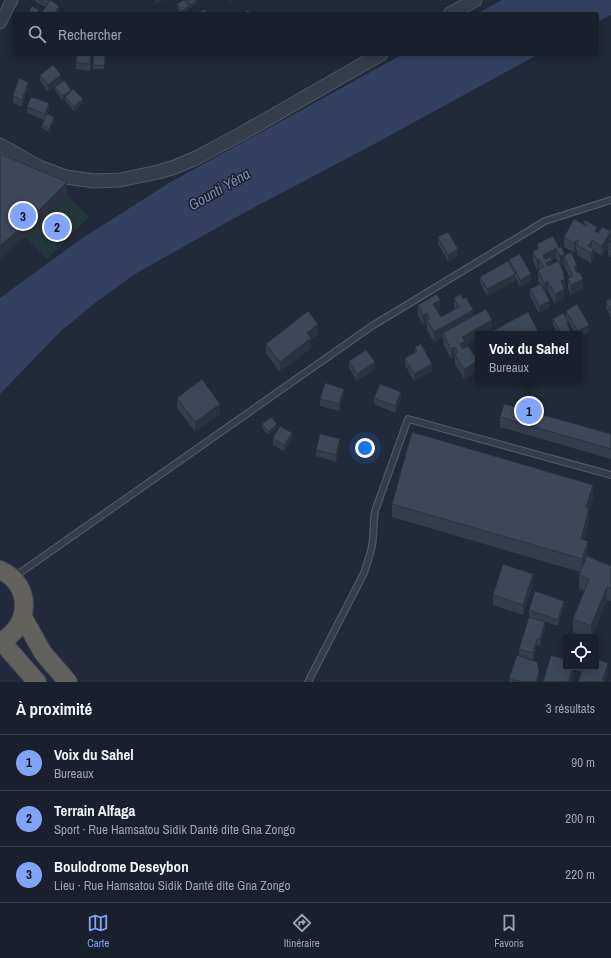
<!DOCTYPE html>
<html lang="fr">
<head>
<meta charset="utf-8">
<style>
	:root { --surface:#191f2c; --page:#262c38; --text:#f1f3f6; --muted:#9fa2a9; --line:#373d48; --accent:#82a3fa }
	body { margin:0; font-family:"Archivo Narrow",sans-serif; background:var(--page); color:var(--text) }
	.controls { position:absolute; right:12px; bottom:12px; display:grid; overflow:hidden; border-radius:4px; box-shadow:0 2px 10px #0003 }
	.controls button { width:36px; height:36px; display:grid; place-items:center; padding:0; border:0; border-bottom:1px solid var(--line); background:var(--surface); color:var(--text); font:20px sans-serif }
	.you { position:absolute; left:365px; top:448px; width:14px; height:14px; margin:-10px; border:3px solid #fff; border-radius:50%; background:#1a73e8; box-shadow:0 0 0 6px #1a73e833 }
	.badge { display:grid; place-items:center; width:26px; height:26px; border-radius:50%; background:var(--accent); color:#111; font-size:13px; font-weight:700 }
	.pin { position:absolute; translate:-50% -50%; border:2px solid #fff; box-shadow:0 1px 4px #0006 }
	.popup { position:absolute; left:475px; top:331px; width:108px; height:52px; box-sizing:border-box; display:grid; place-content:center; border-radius:4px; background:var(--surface); filter:drop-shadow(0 1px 3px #0005); font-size:13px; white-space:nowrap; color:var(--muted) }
	.popup b { font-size:15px; color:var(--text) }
	.popup::after { content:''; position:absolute; left:50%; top:100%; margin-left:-8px; border:8px solid transparent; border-top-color:var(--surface) }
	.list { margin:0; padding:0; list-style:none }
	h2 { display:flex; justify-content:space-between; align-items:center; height:52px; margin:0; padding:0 16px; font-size:17px }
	h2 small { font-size:13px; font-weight:400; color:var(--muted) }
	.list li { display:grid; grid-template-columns:26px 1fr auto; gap:12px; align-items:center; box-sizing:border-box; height:56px; padding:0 16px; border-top:1px solid var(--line) }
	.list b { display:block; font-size:15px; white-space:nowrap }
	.list p { margin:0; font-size:13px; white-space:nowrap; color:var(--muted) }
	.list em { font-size:13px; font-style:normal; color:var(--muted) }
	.icon { flex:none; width:22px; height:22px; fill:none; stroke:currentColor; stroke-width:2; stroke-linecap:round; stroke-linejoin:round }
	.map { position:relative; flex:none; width:611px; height:682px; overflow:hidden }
	.search { position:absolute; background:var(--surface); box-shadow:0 2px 10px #0003; left:12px; right:12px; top:12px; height:44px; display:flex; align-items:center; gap:10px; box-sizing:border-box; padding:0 14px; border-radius:4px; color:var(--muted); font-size:15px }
	.sheet { height:220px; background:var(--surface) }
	nav { display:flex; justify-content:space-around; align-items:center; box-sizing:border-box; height:56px; border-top:1px solid var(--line); background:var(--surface); font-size:11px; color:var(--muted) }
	nav a { display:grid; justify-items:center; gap:2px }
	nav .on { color:var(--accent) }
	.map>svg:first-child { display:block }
	.green { fill:#23363b }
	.water { fill:#334060 }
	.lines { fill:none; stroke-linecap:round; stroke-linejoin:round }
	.service-casing { stroke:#505665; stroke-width:8 }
	.minor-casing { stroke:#505665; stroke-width:13 }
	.tertiary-casing { stroke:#505665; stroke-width:15 }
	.trunk-casing { stroke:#3d4352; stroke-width:20 }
	.service { stroke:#353c4b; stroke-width:5.5 }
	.minor { stroke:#353c4b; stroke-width:11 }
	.tertiary { stroke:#353c4b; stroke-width:13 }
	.trunk { stroke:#62615e; stroke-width:18 }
	.wall { fill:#343d4d; fill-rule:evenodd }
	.shaded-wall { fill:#2b323f }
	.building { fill:#3d475a; stroke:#2b323f }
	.labels { text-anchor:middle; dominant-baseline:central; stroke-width:3; stroke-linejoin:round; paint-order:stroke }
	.water-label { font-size:15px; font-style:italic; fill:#7789b0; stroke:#1a212f }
</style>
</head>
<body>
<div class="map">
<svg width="611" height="682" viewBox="0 0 611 682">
	<rect width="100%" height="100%" fill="#21293a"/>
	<path class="green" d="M67 195 89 217 47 259 25 237Z"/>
	<path class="water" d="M502 0H611V15L597 22V14H476Z
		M403 54H539L378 142 240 215 135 274 95 303 61 331 0 394V298L81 239 169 183Z"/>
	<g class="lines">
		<defs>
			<path id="service" d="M14 577 372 326 545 221 611 200
				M308 682 364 573C367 564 370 555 372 546 374 534 373 522 375 511L408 419 611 475"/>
			<path id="minor" d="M0 23 12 0"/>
			<path id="tertiary" d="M450 14 475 0
				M0 145 39 167 66 177 94 181 120 180 158 172 175 167 196 158 241 134 381 54"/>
			<path id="trunk" d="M0 570C33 584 31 627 0 642
				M23 617 43 653 68 682
				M2 642 37 682"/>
		</defs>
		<use href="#service" class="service-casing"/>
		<use href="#minor" class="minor-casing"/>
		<use href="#tertiary" class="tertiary-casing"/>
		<use href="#trunk" class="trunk-casing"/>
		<use href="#service" class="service"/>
		<use href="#minor" class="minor"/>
		<use href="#tertiary" class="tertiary"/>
		<use href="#trunk" class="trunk"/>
	</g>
	<path class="wall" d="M36 0H51V1L59 13 58 14H41L46 7 36 2Z
		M185 0H196V4L190 8Z
		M177 4 189 10 181 14 177 8Z
		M29 11 39 14H29Z
		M91 54 90 71 76 69V62Z
		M94 55 105 56 104 69H93Z
		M40 75 61 82 48 92 40 81Z
		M55 87 71 92 83 103 74 111 65 101V98L62 100 55 90Z
		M28 88 22 107 13 103V96Z
		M27 107 49 110 47 114 54 121 49 132 42 128V125L44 120 27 113Z
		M584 222 597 233 611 241 602 256 594 251V259L591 263 577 255V250H576L574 253 564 247V237L584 225Z
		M438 237 458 256 448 262 438 244Z
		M611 242V257L608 255V245Z
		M537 244 559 248 577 272 583 289 571 295 568 289V279L570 278 564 266V264L560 266 564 276 565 289H564V299L555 304 548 291 545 292 550 307 539 313 530 296V289L540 285 538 280V270L540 269 537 270 533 261V251L537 249ZM556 258 557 261 552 264V260Z
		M509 259 531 281 520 287 515 277V281L487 296 480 283V277L509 264Z
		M454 298 473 316 492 331 486 334H478L465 346V347L474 355 478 353V371L464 379 455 364V357L451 359 443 343V337L434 342 427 330V323L423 325 418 315V305L440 310 438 312 441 317 455 309 454 308Z
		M611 299V318L606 308V301Z
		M566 311 589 332 580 337V334H575L568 321V326L571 334H558L553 325V319L566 318Z
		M318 334 311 340V348L280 372 266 354V344Z
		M415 347 432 371 414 381 405 365V358L415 352Z
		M349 361 375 369 357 381 349 368Z
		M344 395 339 411 320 406V399Z
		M177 398 220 414 195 432 177 408Z
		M374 398 401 399 395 413 374 404Z
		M500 417 611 434V459L500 427Z
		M262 424 277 428 268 435 262 428Z
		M273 438 292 439 284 451 273 445Z
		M340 446 336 462 316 456V450Z
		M593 498 589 510V521L584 540 588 554 587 556 611 566V601L607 600 592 637H586L573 632V619L584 591 579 588V575L580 572 392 517V504Z
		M533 584 523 615 493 605V595Z
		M564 607 558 626 545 622V628L540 646 537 645 533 660 519 655V649L529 617V610Z
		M566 667H582L581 672 574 670V673L571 682H543Z
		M539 677 538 682H509V679Z"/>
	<path class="shaded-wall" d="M155 0H164L155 4Z
		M230 0H234L230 3Z
		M196 1V4L190 8V5Z
		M59 6V13L58 14H54Z
		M189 6V10L182 14V11Z
		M61 75V82L48 92V85Z
		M28 82V88L22 107V100Z
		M71 90V93L62 100V96Z
		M83 99V103L74 111V107Z
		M49 103V110L45 120V114Z
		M54 117V121L49 132V129Z
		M67 182V195L25 237 0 259V246Z
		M611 231V241L602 256V246Z
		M576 240V250L574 253V243Z
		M592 240V250L588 246Z
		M556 248V258L543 265V255Z
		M458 249V256L448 262V255Z
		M594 249V259L591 263V253Z
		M565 254V257L564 256V264L560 266V256Z
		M539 259V269L537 270V260Z
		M552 260V270L546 273V263Z
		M577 265V275L574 267Z
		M564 273V279H565L564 299 555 304V294L561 281 563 274Z
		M515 274V281L487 296V289Z
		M531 274V281L520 287V280Z
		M583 279V289L571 295V285Z
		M548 281V291L544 293V283Z
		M440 300V310L433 314V304Z
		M550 301V307L539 313V306Z
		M473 310V320L443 333V337L434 342V332Z
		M427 313V323L423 325V315Z
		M492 320V331L486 334H478V338L465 346V351L460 354V344L462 337Z
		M318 324V334L311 340V348L280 372V362L307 333Z
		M589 325V332L580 337V334H578V331Z
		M455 347V357L451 359V349Z
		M478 361V371L464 379V369Z
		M375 362V369L357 381V374Z
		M432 364V371L414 381V374Z
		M344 389V395L339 411V404Z
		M401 392V399L395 413V406Z
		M220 404V414L195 432V422Z
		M277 424V428L268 435V432Z
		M292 433V439L284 451V445Z
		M340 439V446L336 462V455Z
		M593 485V498L589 510V521L581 552V539L586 507Z
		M588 541V554L582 572V559Z
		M533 574V584L523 615V605Z
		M607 587V600L592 637H591V626Z
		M564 601V607L558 626V620Z
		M545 622V628L540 646V639Z
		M537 639V645L533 660V653Z
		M608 663V673L605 682H602Z
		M573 667H574V673L571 682H568Z
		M539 671V677L538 682H536Z"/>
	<path class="building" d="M39 0H49L47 4Z
		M50 0 59 6 54 14H41Z
		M184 0 189 6 182 11 177 4Z
		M187 0H196V1L190 5Z
		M32 6 39 10 36 14H34L29 11Z
		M205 9 207 14H199L198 13Z
		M248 10 251 14H242Z
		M77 54H91L90 64 76 62Z
		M94 55 105 56 104 66 93 65Z
		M53 65 61 75 48 85 40 75Z
		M19 78 28 82 22 100 13 96Z
		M64 80 71 90 62 96 55 87Z
		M73 89 83 99 74 107 65 97Z
		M31 97 49 103 45 114 27 107Z
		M47 114 54 117 49 129 42 125Z
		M0 154 67 182 25 224 0 246Z
		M574 219 586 226 587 224 584 222 585 220 597 227 595 231 598 233 602 227 611 231 602 246 592 240 588 246 594 249 591 253 577 245 579 241 576 240 574 243 564 237Z
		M448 232 458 249 448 255 438 237Z
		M553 236 559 248 561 247 565 254 560 256 556 248 543 255 545 259 550 257 552 260 546 263 548 266 558 261 564 273 563 274 565 279 561 281 564 289 555 294 548 281 544 283 538 270 544 267 539 259 537 260 533 251 539 248 537 244Z
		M610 242H611V250L608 248 610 246 608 245Z
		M571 252 577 265 574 267 577 273 579 272 583 279 571 285 568 279 573 276 564 256Z
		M520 254 531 274 520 280 509 259Z
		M508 261 515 274 487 289 480 277Z
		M541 284 550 301 539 306 530 289Z
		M437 294 440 300 433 304 441 317 459 307 454 298 461 294 463 299 466 297 473 310 434 332 427 320 430 319 427 313 423 315 418 305Z
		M611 299V311L606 301Z
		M577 304 589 325 578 331 566 311Z
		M486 309 492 320 462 337 465 341 460 344 462 349 468 346 474 355 478 353V361L464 369 455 354 458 352 455 347 451 349 443 333Z
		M308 311 318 324 307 333 311 338 280 362 266 344Z
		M528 312 539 333 537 334H487Z
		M563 313 568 321 566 322 571 332 567 334H562L553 319Z
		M421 344 432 364 414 374 405 358 417 351 415 347Z
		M366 350 375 362 357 374 349 361Z
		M202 379 220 404 195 422 177 398Z
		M325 383 344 389 339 404 320 399Z
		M380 384 401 392 395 406 374 398Z
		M504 404 611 434V449L500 417Z
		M271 417 277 424 268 432 262 424Z
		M280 426 292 433 284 445 273 438Z
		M412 432 593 485 586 507 589 508 581 539 588 541 582 559 392 504Z
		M320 434 340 439 336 455 316 450Z
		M587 556 611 566V588L607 587 591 626 573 619 589 579 579 575Z
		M503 564 533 574 523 605 493 595Z
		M535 591 564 601 558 620 529 610Z
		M529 617 545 622 540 639H537L533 653 519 649Z
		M517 655 537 662 539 671 536 682H523L509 679Z
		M551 655 566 660V667H573L568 682H543Z
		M596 659 608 663 602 682H578L583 667H596Z"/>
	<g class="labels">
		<g class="water-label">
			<text transform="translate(219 189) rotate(-30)">Gounti Yéna</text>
		</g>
	</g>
</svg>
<div class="controls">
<button><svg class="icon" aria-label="locate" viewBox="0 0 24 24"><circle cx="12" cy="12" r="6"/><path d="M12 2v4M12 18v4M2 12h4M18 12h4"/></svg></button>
</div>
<div class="you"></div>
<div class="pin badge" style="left:529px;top:411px">1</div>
<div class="popup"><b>Voix du Sahel</b>Bureaux</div>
<div class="pin badge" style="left:57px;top:227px">2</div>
<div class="pin badge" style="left:23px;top:216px">3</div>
<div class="search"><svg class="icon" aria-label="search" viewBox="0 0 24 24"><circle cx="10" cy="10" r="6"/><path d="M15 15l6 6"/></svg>Rechercher</div>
</div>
<section class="sheet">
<h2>À proximité<small>3 résultats</small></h2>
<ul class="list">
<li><span class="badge">1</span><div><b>Voix du Sahel</b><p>Bureaux</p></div><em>90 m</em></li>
<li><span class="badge">2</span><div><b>Terrain Alfaga</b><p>Sport · Rue Hamsatou Sidik Danté dite Gna Zongo</p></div><em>200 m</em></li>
<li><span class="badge">3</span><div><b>Boulodrome Deseybon</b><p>Lieu · Rue Hamsatou Sidik Danté dite Gna Zongo</p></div><em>220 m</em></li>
</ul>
</section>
<nav>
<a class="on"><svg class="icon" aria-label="map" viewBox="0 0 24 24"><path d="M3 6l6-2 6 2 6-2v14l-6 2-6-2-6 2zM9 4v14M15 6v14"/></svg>Carte</a>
<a><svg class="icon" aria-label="directions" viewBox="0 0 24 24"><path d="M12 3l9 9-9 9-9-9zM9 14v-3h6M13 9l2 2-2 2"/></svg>Itinéraire</a>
<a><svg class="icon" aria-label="saved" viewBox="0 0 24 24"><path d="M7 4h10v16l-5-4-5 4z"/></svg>Favoris</a>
</nav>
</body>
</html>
